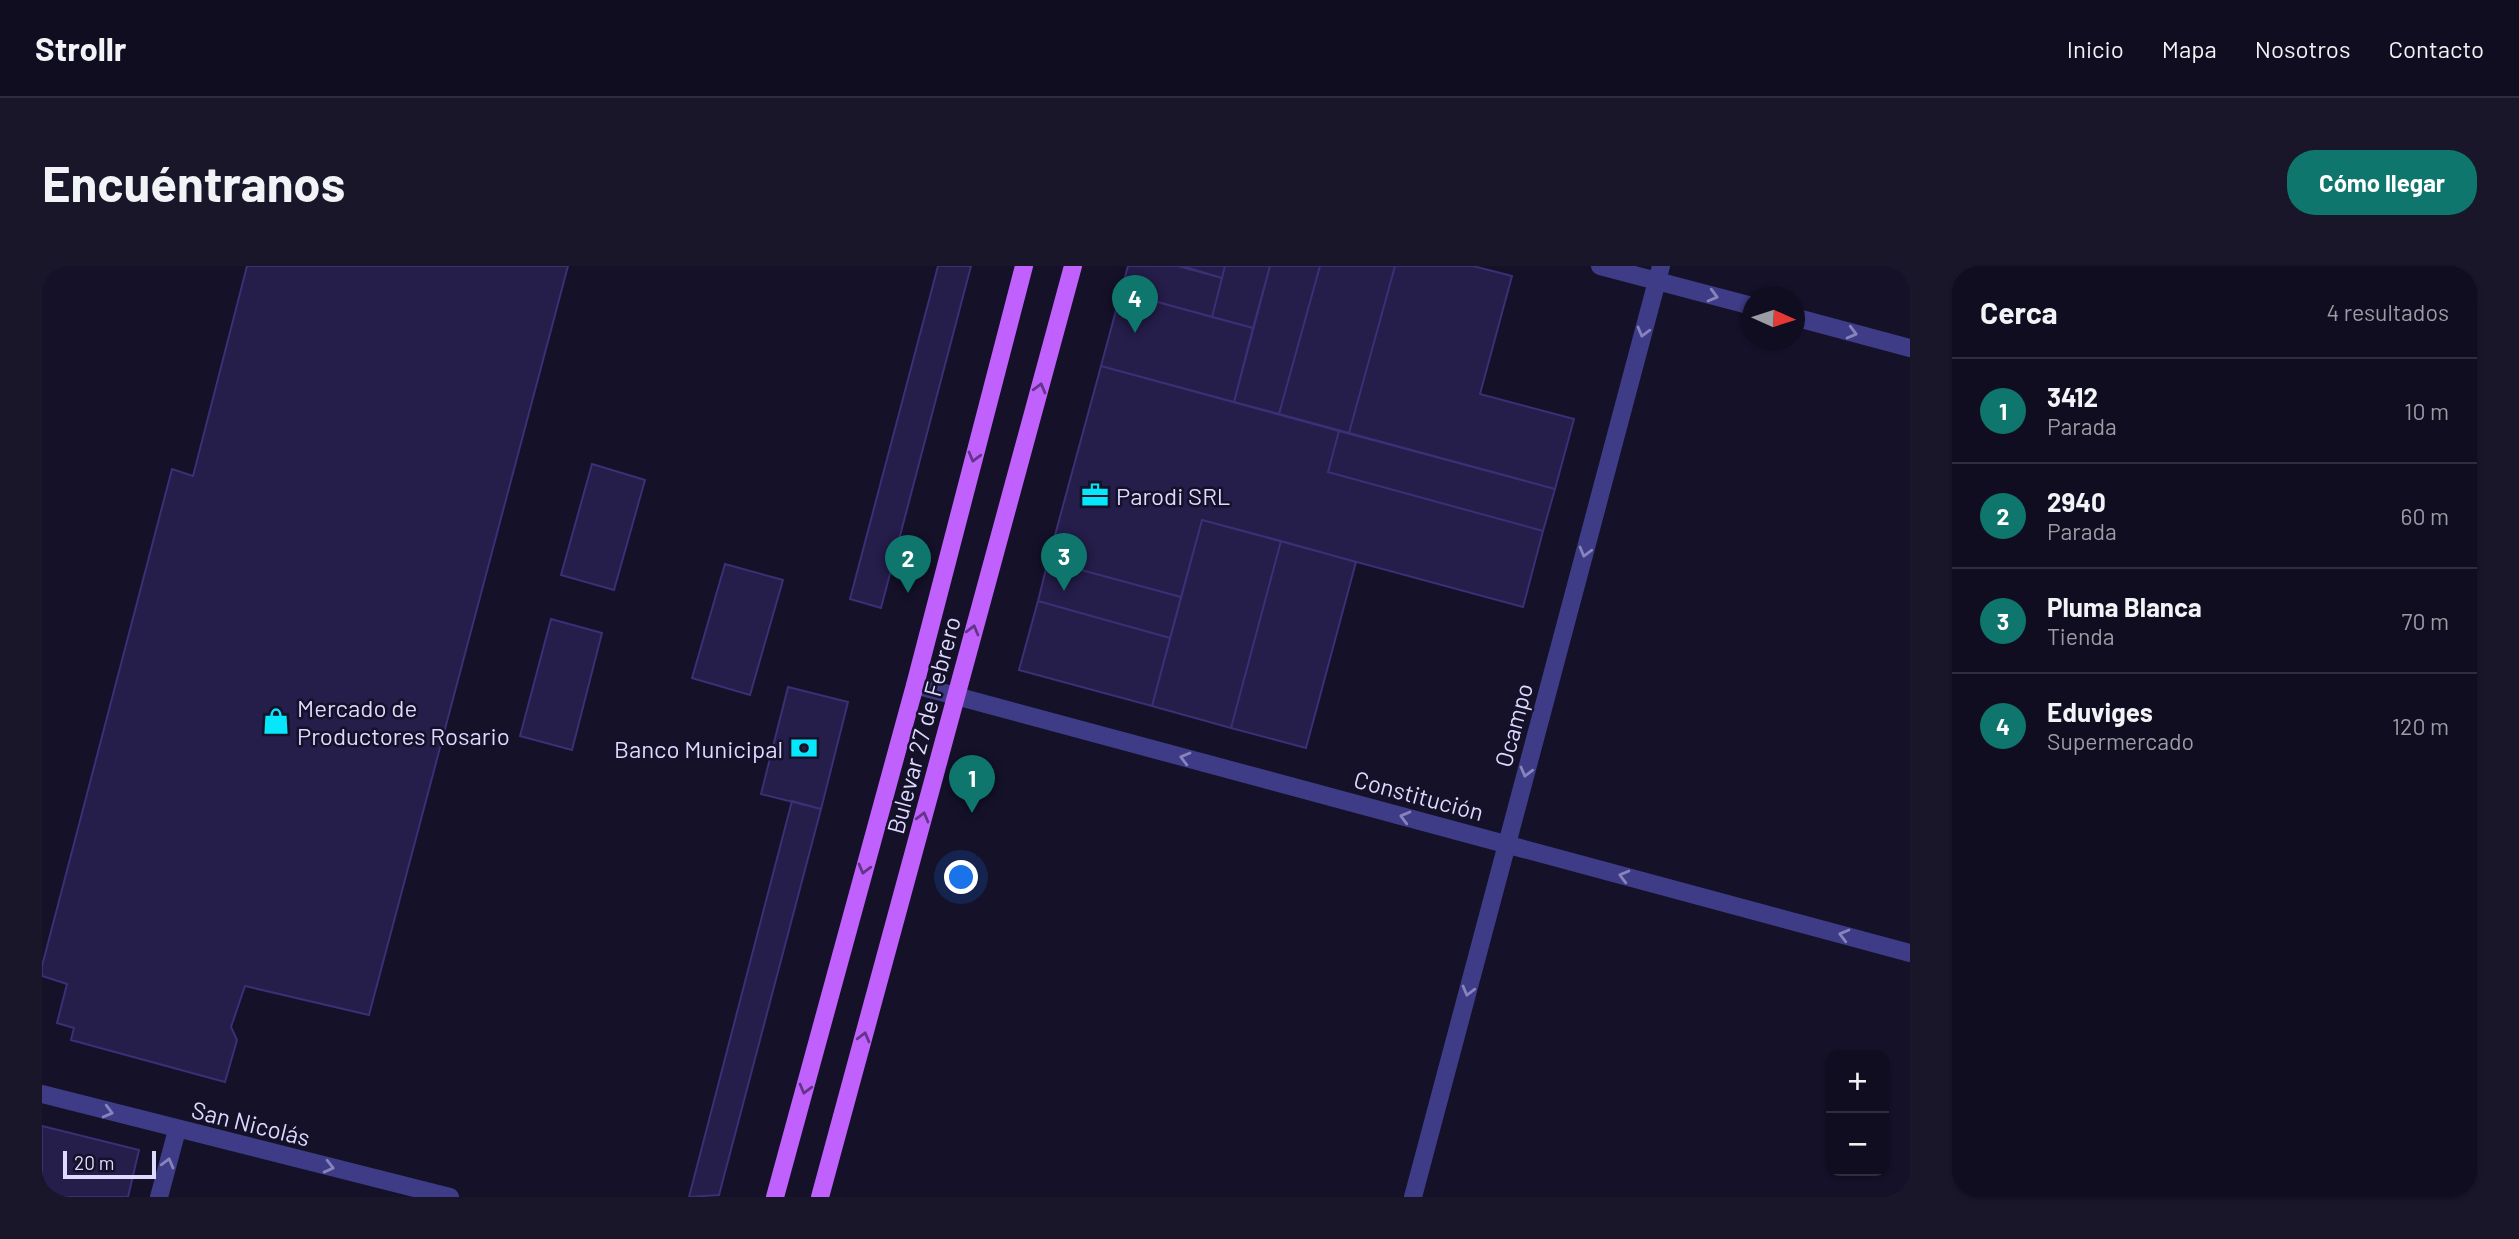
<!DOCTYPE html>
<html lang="es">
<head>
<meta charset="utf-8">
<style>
	:root { --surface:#0f0d1f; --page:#181628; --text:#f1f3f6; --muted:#9b9ca4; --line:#2f2d3d; --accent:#0f766e }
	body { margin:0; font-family:Barlow,sans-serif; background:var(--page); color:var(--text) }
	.controls { position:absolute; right:21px; bottom:21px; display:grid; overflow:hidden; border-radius:14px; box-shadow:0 2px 5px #0004 }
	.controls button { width:63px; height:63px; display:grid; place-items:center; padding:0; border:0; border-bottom:2px solid var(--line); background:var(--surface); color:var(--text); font:35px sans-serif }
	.compass { position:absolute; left:1700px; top:21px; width:63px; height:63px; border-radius:50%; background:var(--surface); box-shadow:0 2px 5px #0004; rotate:93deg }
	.scale { position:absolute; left:21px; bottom:18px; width:93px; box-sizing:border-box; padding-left:7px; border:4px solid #ddd9ff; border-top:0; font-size:19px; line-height:24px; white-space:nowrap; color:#ddd9ff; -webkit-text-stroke:5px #141129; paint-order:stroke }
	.you { position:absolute; left:920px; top:612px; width:24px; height:24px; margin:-18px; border:5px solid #fff; border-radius:50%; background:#1a73e8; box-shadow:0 0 0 10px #1a73e833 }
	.badge { display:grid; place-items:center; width:46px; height:46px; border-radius:50%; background:var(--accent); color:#fff; font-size:23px; font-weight:700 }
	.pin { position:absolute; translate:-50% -58px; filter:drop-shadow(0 2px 4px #0008) }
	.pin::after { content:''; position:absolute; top:37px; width:24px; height:21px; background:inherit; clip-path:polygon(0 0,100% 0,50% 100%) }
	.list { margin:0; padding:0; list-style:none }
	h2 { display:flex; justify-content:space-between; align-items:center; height:91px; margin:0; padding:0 28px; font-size:30px }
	h2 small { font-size:23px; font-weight:400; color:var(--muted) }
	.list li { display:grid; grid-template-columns:46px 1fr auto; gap:21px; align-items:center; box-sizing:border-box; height:105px; padding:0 28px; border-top:2px solid var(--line) }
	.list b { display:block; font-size:26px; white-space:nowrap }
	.list p { margin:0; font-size:23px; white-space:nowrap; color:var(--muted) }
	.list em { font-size:23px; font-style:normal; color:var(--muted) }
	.map { position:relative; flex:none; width:1868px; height:931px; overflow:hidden; border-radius:28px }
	header { display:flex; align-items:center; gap:42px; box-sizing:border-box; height:98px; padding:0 35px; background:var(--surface); border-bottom:2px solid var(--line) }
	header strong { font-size:33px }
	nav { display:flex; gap:38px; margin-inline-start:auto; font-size:24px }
	.intro { display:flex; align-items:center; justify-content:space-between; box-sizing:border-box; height:168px; padding:0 42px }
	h1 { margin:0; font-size:49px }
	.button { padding:18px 32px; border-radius:28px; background:var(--accent); color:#fff; font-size:24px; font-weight:700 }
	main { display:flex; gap:42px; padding:0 42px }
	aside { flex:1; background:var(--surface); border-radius:28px; box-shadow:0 2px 5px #0004 }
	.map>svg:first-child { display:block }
	.building { fill:#251d4a; stroke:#3c2f75; stroke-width:2 }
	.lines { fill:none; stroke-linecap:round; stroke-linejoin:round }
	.street { stroke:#3e3c87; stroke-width:18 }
	.primary { stroke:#c161fd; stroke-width:18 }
	.oneway { stroke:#8683bd }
	.oneway2 { stroke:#623588 }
	.labels { text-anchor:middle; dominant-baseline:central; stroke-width:5; stroke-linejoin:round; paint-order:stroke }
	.poi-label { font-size:24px; fill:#ddd9ff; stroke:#141129; text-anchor:start }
	.street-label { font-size:24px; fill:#ddd9ff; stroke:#141129 }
</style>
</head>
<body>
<header>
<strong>Strollr</strong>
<nav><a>Inicio</a><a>Mapa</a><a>Nosotros</a><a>Contacto</a></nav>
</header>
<div class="intro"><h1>Encuéntranos</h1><a class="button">Cómo llegar</a></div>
<main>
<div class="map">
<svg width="1868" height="931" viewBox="0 0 1868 931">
	<rect width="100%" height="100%" fill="#141129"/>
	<path class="building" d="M205 0H526L327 749 203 720 189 761 195 774 183 816 29 774 32 762 15 757 25 718 0 710V700L130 203 151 210Z
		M896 0H929L839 342 808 333Z
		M1086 0H1136L1180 12 1170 51 1079 26Z
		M1140 0H1183L1180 12Z
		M1183 0H1228L1211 62 1170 51Z
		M1228 0H1278L1237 148 1192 136Z
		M1278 0H1353L1307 167 1237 148Z
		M1353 0H1431L1470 10 1438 128 1532 153 1513 223 1307 167Z
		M1079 26 1211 62 1192 136 1059 100Z
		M1059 100 1297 165 1286 206 1501 265 1481 341 1160 254 1139 331 1006 295Z
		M1297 165 1513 223 1501 265 1286 206Z
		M550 198 603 214 572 324 519 309Z
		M1160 254 1239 275 1189 462 1110 440Z
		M1239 275 1314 296 1264 482 1189 462Z
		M1006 295 1139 331 1128 372 996 335Z
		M683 298 741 314 708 429 650 412Z
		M996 335 1128 372 1110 440 977 404Z
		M509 353 560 367 530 484 478 470Z
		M746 421 806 436 779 543 719 528Z
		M750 535 779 543 677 929 647 931Z
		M0 860 97 884 86 931H0Z"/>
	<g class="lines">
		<path class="street" d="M1558 0 1710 40
			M1752 51 1868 82
			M873 419 1868 687
			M0 828 408 931
			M117 931 135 864
			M1371 931 1619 0"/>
		<path class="primary" d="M733 931 873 419 982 0
			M778 931 1031 0"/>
	</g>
	<defs><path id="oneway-chevron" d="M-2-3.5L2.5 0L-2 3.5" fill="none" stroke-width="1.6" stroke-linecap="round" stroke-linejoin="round" transform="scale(1.75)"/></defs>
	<g class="oneway">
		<use href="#oneway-chevron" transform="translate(1671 30) rotate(15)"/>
		<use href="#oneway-chevron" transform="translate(1601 66) rotate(105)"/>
		<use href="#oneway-chevron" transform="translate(1810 67) rotate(15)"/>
		<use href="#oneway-chevron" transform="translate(1543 286) rotate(105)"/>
		<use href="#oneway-chevron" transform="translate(1143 492) rotate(-165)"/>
		<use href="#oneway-chevron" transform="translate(1484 506) rotate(105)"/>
		<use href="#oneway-chevron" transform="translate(1363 551) rotate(-165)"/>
		<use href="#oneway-chevron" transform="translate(1582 610) rotate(-165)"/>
		<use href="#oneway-chevron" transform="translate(1802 669) rotate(-165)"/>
		<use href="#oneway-chevron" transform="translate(1426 725) rotate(105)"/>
		<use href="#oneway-chevron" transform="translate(66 846) rotate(15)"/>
		<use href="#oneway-chevron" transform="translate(126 897) rotate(-75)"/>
		<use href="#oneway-chevron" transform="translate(287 901) rotate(14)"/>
	</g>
	<g class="oneway2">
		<use href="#oneway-chevron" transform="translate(998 122) rotate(-75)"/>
		<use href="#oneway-chevron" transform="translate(932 191) rotate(105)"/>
		<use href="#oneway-chevron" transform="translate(931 364) rotate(-75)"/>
		<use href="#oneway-chevron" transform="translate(881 551) rotate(-75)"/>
		<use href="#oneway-chevron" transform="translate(822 603) rotate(105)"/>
		<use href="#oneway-chevron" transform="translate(822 771) rotate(-75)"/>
		<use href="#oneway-chevron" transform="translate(763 823) rotate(105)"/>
	</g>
	<defs>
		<symbol id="office-bare" viewBox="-9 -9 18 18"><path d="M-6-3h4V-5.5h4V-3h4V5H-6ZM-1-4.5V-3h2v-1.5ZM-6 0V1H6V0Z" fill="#07e7fc" stroke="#141129" stroke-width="2.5" paint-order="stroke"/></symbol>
		<symbol id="shop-bare" viewBox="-9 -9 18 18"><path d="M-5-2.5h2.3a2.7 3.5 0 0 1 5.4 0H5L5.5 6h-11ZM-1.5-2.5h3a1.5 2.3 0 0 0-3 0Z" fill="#07e7fc" stroke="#141129" stroke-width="2.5" paint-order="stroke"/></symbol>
		<symbol id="bank-bare" viewBox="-9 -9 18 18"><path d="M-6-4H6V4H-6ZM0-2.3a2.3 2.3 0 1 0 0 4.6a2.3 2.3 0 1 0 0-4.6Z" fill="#07e7fc" stroke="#141129" stroke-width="2.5" paint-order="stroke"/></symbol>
	</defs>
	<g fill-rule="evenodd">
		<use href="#office-bare" x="1034" y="210" width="38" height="38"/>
		<use href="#shop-bare" x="215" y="436" width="38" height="38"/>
		<use href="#bank-bare" x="743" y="463" width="38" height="38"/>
	</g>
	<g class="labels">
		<g class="poi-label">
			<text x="1074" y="229">Parodi SRL</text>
			<text x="255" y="441">Mercado de<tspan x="255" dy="28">Productores Rosario</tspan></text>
			<text x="741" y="482" text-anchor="end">Banco Municipal</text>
		</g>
		<g class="street-label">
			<text transform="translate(881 459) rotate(-75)">Bulevar 27 de Febrero</text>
			<text transform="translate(1471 459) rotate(-75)">Ocampo</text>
			<text transform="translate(1377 529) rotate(15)">Constitución</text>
			<text transform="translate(209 857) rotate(14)">San Nicolás</text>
		</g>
	</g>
</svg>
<div class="controls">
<button>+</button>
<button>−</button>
</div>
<svg class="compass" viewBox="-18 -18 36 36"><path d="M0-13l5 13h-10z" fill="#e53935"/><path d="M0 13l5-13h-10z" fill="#9b9ca4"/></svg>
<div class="scale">20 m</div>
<div class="you"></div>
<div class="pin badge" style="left:930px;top:547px">1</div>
<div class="pin badge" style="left:866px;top:327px">2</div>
<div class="pin badge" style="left:1022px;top:325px">3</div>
<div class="pin badge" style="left:1093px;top:67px">4</div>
</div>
<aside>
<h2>Cerca<small>4 resultados</small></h2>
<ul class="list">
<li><span class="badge">1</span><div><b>3412</b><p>Parada</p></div><em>10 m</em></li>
<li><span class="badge">2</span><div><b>2940</b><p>Parada</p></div><em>60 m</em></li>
<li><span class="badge">3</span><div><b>Pluma Blanca</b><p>Tienda</p></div><em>70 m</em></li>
<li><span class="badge">4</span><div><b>Eduviges</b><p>Supermercado</p></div><em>120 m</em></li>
</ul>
</aside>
</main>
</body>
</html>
